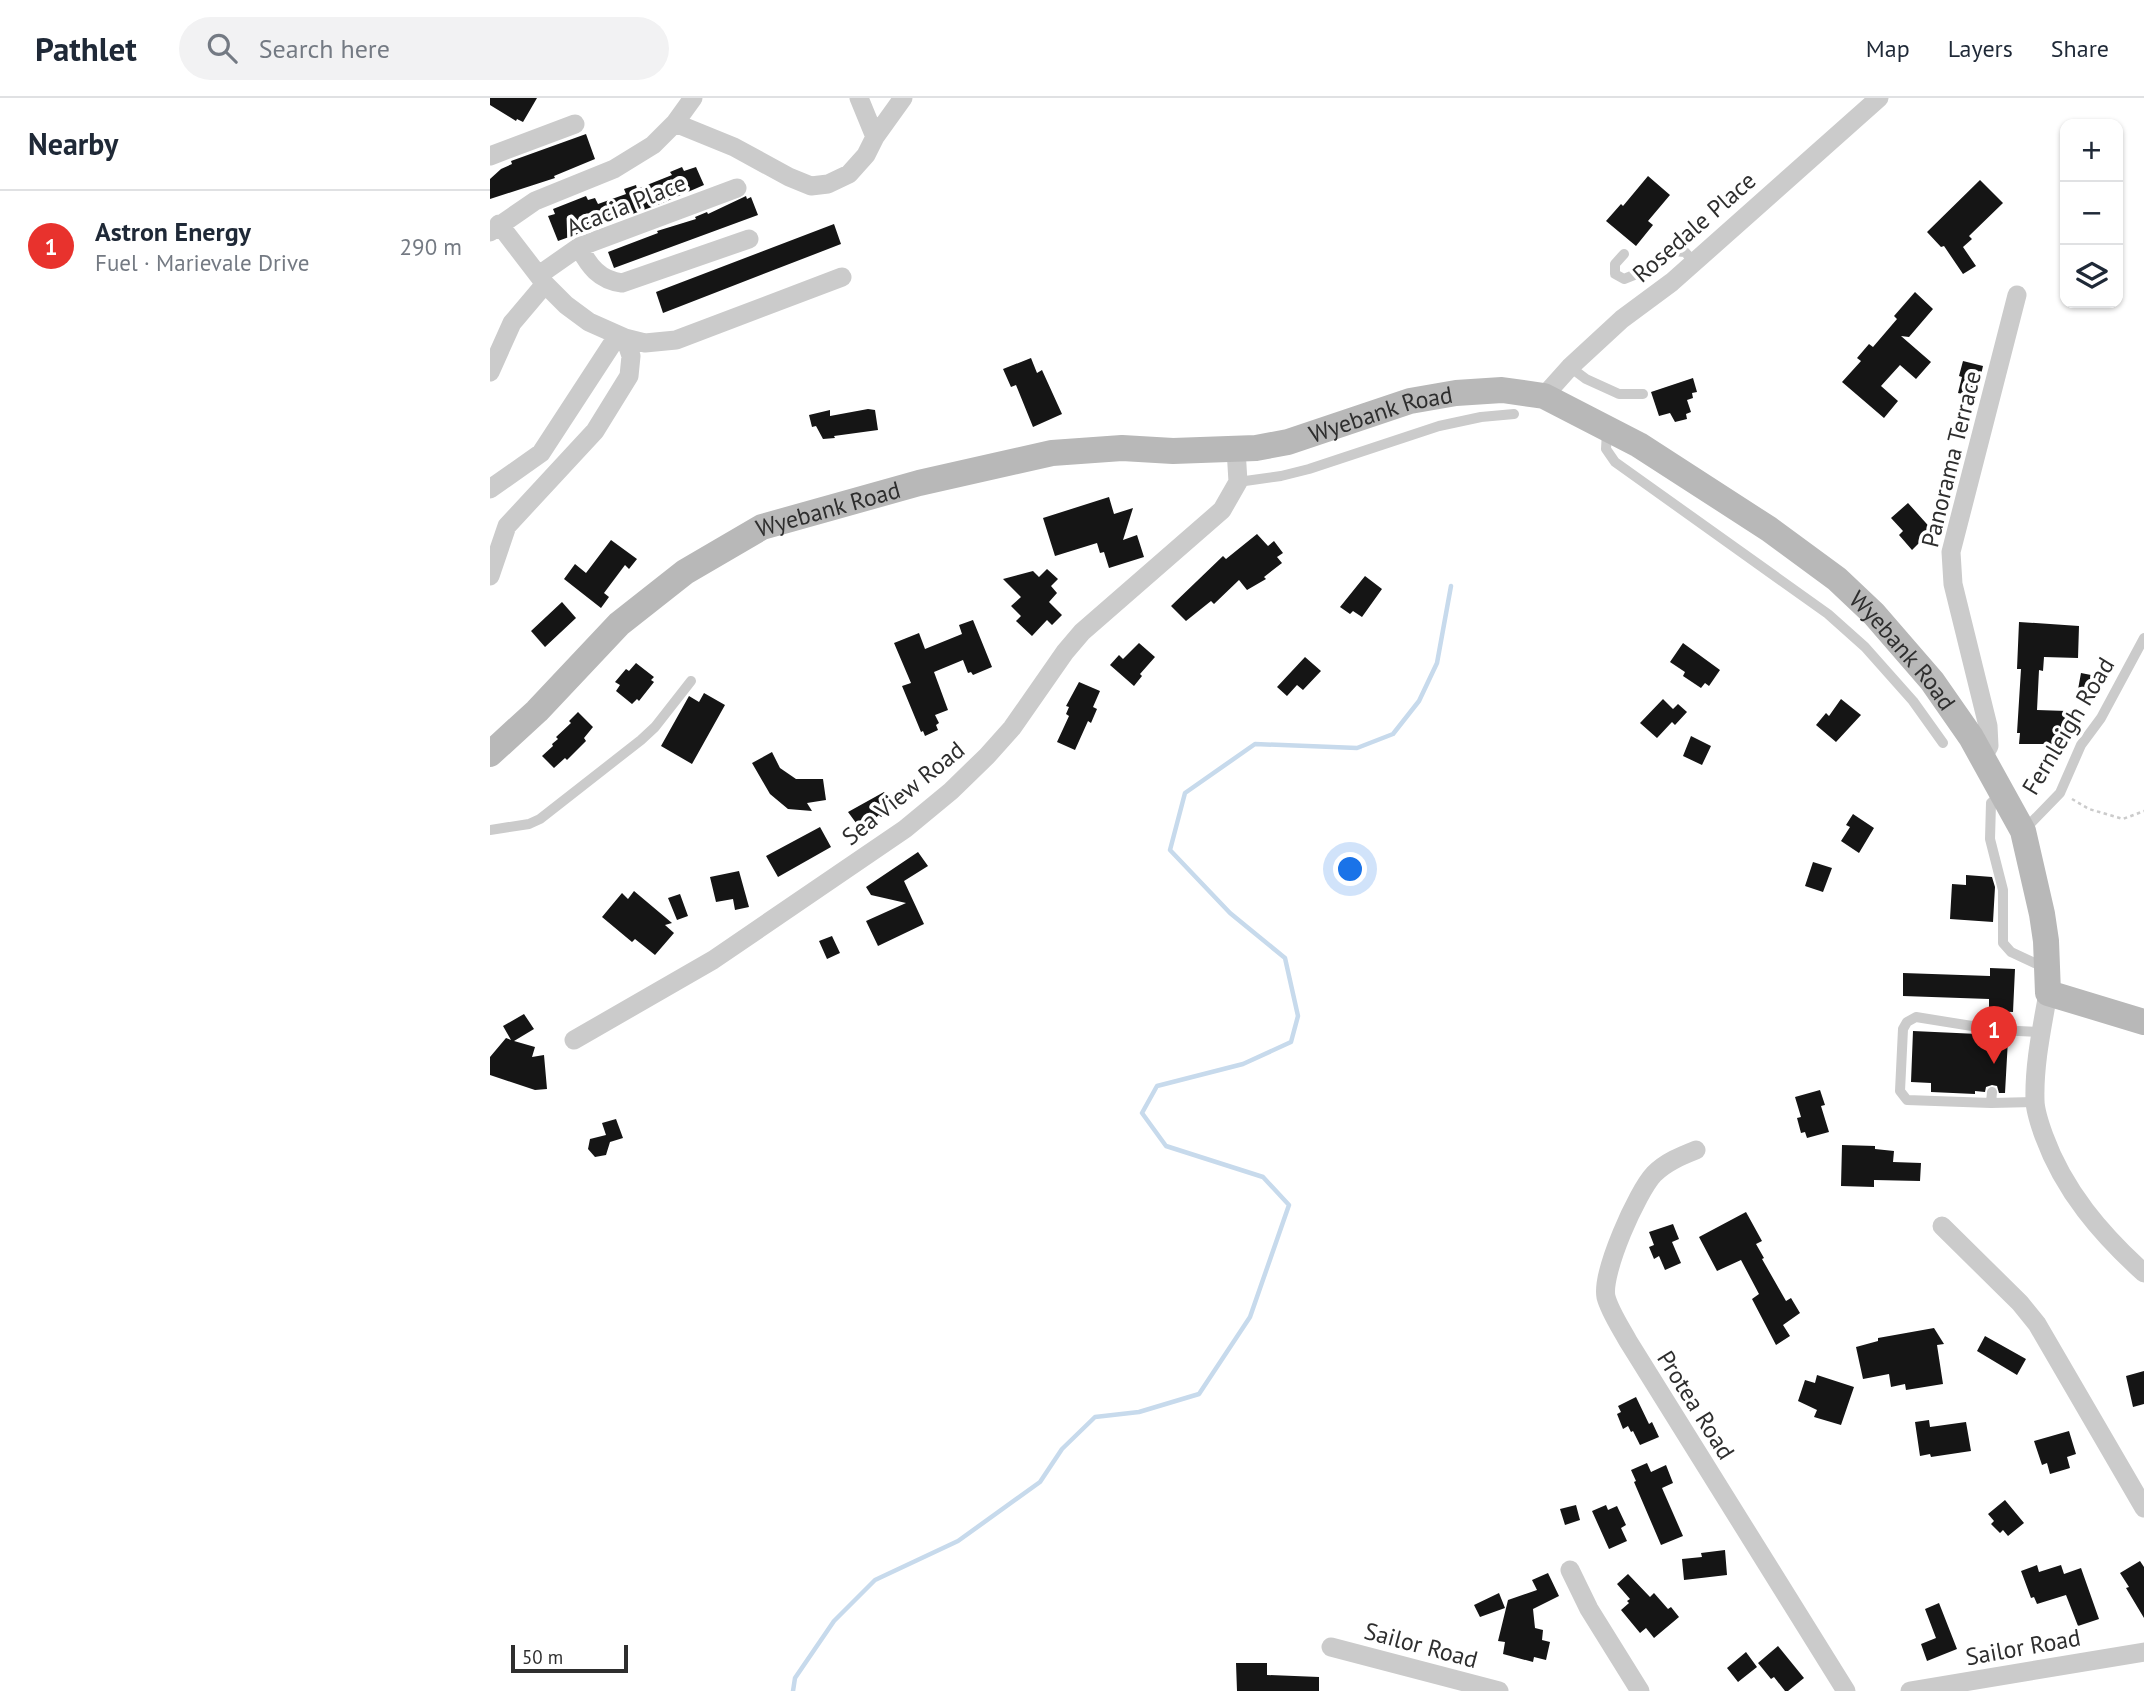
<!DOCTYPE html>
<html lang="en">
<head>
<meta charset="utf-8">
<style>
	:root { --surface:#fff; --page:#f2f2f3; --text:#1f2937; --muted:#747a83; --line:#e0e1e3; --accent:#e8322d }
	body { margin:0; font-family:"PT Sans",sans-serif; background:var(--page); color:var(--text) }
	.controls { position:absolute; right:21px; top:21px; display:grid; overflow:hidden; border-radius:14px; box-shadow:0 2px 5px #0004 }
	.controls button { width:63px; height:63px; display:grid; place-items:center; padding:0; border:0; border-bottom:2px solid var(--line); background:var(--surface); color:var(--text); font:35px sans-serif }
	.scale { position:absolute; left:21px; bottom:18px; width:117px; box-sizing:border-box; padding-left:7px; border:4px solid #2e2e2e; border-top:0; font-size:19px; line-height:24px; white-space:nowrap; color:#2e2e2e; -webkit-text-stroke:5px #fff; paint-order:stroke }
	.you { position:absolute; left:861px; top:772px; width:24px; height:24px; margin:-18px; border:5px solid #fff; border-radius:50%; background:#1a73e8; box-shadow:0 0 0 10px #1a73e833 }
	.badge { display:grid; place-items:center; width:46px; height:46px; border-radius:50%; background:var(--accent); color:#fff; font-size:23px; font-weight:700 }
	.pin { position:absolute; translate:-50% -58px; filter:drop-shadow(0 2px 4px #0008) }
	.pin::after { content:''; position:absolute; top:37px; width:24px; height:21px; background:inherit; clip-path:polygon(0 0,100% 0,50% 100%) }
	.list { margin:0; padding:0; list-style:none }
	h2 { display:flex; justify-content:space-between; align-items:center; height:91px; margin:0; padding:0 28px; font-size:30px }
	h2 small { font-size:23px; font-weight:400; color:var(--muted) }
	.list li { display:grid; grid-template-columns:46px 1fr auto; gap:21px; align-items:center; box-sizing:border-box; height:112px; padding:0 28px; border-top:2px solid var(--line) }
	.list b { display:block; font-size:26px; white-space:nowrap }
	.list p { margin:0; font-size:23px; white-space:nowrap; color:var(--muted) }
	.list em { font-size:23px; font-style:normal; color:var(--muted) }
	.icon { flex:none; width:38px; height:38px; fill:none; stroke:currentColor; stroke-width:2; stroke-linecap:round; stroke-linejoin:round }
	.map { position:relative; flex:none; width:1654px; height:1593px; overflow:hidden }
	header { display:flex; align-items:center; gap:42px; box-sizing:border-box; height:98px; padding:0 35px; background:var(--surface); border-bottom:2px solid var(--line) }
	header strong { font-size:33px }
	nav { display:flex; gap:38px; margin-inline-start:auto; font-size:24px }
	.search { width:490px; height:63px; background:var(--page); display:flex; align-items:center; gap:18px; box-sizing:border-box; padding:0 24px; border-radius:38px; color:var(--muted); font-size:26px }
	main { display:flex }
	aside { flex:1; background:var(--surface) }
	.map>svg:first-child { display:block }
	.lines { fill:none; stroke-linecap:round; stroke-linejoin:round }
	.stream { stroke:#c7daec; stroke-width:4.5 }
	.building { fill:#151515 }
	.path { stroke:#cbcbcb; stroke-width:2.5; stroke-dasharray:3.5 3.5; stroke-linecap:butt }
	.lane { stroke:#cbcbcb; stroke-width:10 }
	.street { stroke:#cbcbcb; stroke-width:19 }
	.secondary { stroke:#b8b8b8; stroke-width:26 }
	.labels { text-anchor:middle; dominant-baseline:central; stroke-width:7; stroke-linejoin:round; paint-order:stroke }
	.street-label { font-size:24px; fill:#2e2e2e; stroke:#fff }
</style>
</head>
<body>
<header>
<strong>Pathlet</strong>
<div class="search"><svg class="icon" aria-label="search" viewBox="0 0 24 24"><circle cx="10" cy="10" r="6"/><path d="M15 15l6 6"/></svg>Search here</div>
<nav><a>Map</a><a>Layers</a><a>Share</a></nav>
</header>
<main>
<aside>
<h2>Nearby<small></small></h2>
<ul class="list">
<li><span class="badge">1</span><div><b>Astron Energy</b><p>Fuel · Marievale Drive</p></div><em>290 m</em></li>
</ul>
</aside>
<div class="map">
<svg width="1654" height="1593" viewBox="0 0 1654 1593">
	<rect width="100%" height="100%" fill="#fff"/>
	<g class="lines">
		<path class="stream" d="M303 1593 305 1580 344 1523 385 1482 468 1443 550 1384 572 1351 605 1319 649 1314 709 1296 760 1219 799 1107 773 1079 676 1048 652 1015 667 988 753 966 801 944 808 918 795 860 740 815 680 752 695 695 765 646 867 650 903 636 929 603 947 565 961 488"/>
	</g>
	<path class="building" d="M0 0H47L33 24 27 21 26 23 0 7Z
		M96 36 105 61 64 78 65 80 0 101V81L11 71 22 66 21 63Z
		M192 69 194 73 206 69 214 87 170 106 68 143 58 118 65 116 63 111 96 98 98 102 105 100 108 106 136 96 134 91 146 87 147 91 182 77 180 74Z
		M1158 78 1180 97 1158 123 1163 127 1146 148 1116 123 1131 106 1133 108Z
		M1490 82 1513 105 1479 138 1482 141 1473 149 1486 168 1473 176 1454 148 1451 149 1437 134Z
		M256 98 257 101 261 99 268 117 124 170 118 154 168 135 167 133 206 121 205 119 217 114 218 116Z
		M344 126 351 146 173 215 166 194Z
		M1425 194 1443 211 1419 239 1411 238 1441 264 1426 281 1410 267 1391 288 1408 303 1394 320 1352 284 1371 263 1367 260 1379 246 1383 249 1407 221 1404 218Z
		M541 260 547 275 552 272 572 316 543 329 526 287 521 289 513 271Z
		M1473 263 1493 268 1483 312 1469 309 1473 296 1468 295 1472 279 1469 278Z
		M1203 280 1207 294 1202 295 1203 300 1197 302 1201 314 1196 316 1197 321 1185 324 1180 315 1169 318 1161 294Z
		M378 311 385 312 388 332 344 338 345 340 333 341 326 328 322 329 319 317 340 312V318Z
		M619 399 624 416 643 410 633 442 647 437 654 459 619 470 614 454 610 455 607 445 565 458 553 420Z
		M1418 405 1444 434 1440 437 1442 439 1432 448 1429 445 1422 452 1409 437 1413 433 1401 420Z
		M767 436 778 448 784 443 793 455 787 459 792 465 774 479 776 481 757 492 749 482 724 506 721 503 696 523 681 508 733 458 736 461Z
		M121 442 147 461 139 471 135 467 114 495 119 499 111 510 74 481 85 466 96 475Z
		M557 471 568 481 561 488 567 495 559 504 572 517 562 527 557 522 542 538 526 523 531 518 521 508 531 499 513 481 543 473 549 479Z
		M875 478 892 491 872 519 863 513 860 516 850 509Z
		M72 504 86 520 55 549 41 533Z
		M483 522 502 569 483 577 481 574 478 575 473 562 444 574 458 612 445 617 449 625 446 627 448 632 435 638 433 633 431 634 412 588 421 585 404 545 429 535 435 551 472 536 469 527Z
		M1529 524 1589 528 1588 560 1554 559 1553 573 1549 572 1547 612 1577 613 1576 646H1529L1530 635H1527L1531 571H1527Z
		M649 545 665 559 650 576 652 578 644 588 620 567 629 557 633 561Z
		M1193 545 1230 572 1219 588 1215 585 1211 590 1193 578 1195 574 1180 564Z
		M815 559 831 573 813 592 807 587 797 598 787 589Z
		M146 565 164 579 161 582 164 584 149 603 147 601 142 606 126 593 130 587 125 584 136 571 139 573Z
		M1591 575 1606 578 1602 600 1587 597Z
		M589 584 610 593 603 609 607 611 601 625 598 623 585 652 567 644 579 618 576 616 579 609 576 608Z
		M214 595 235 607 202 666 171 648 199 598 209 604Z
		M1173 601 1183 611 1188 606 1197 614 1185 627 1182 624 1167 640 1150 625Z
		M1351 601 1371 617 1346 644 1326 627 1336 615 1339 618Z
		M88 614 103 629 94 640 96 643 77 662 75 660 64 670 52 658 63 648 62 646 68 641 66 639 81 625 79 623Z
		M1201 638 1221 648 1212 667 1193 658Z
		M282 654 290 670 306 681H333L336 702 317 705 322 713 298 711 280 696 262 665Z
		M394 694 405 708 391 719 389 717 383 722 381 719 369 729 358 714Z
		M1363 716 1384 730 1369 755 1351 743 1360 729 1356 727Z
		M330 729 341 749 288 779 276 758Z
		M428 754 438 768 414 783 434 826 388 848 376 823 416 805 381 797 376 789Z
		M1323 764 1342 770 1333 794 1315 788Z
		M249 773 259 809 245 812 243 801 226 804 220 779Z
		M1476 777 1502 779 1505 789 1503 824 1460 821 1462 786 1476 787Z
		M144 793 182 825 175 827 184 835 165 857 145 841 142 844 112 819 132 795 138 801Z
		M190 796 198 818 187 822 178 800Z
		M342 838 350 855 337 861 329 843Z
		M1500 870 1525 871 1523 914 1499 913V901L1413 898V875L1500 878Z
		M34 916 44 931 24 943 45 949 42 959 54 957 57 991 45 992 0 977V959L16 940 21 942 13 928Z
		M1423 933 1488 936 1487 939 1499 940 1501 945 1506 947 1511 945 1513 940 1518 941 1515 995H1509L1507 988 1502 987 1496 989 1495 994 1485 993V996L1441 994V985L1421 984Z
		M1330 992 1335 1007 1331 1008 1339 1034 1317 1040 1315 1034 1311 1035 1307 1020 1311 1019 1305 999Z
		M126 1021 133 1040 120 1044 116 1057 105 1059 98 1051 100 1041 116 1037 112 1025Z
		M1352 1047 1385 1048V1051L1404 1053 1403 1064 1431 1065 1430 1083 1384 1082V1089L1351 1088Z
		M1256 1114 1272 1143 1266 1146 1274 1160 1272 1161 1296 1203 1301 1200 1310 1215 1293 1227 1300 1238 1286 1247 1262 1201 1269 1196 1251 1162 1227 1173 1209 1139Z
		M1183 1126 1189 1141 1182 1144 1191 1165 1175 1172 1169 1158 1164 1161 1159 1149 1164 1147 1159 1134Z
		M1444 1230 1454 1246 1447 1247 1453 1286 1416 1292 1415 1286 1401 1289 1399 1276 1373 1281 1366 1249 1388 1243V1240Z
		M1495 1238 1536 1261 1527 1277 1487 1253Z
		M1654 1273V1306L1643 1309 1636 1278Z
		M1327 1277 1364 1289 1351 1327 1324 1319 1327 1312 1308 1303 1315 1282 1325 1285Z
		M1146 1299 1159 1326 1162 1324 1169 1339 1150 1347 1143 1333 1141 1334 1138 1328 1133 1331 1127 1316 1131 1314 1128 1308Z
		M1439 1322 1440 1329 1476 1324 1481 1353 1441 1359 1440 1356 1430 1358 1425 1324Z
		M1579 1333 1586 1356 1577 1359 1580 1370 1560 1376 1557 1365 1552 1367 1544 1343Z
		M1157 1365 1161 1374 1176 1367 1183 1385 1172 1390 1193 1438 1171 1447 1144 1384 1146 1383 1141 1372Z
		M1515 1402 1534 1425 1518 1438 1513 1432 1510 1435 1501 1426 1504 1423 1498 1416Z
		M1086 1407 1090 1422 1075 1427 1070 1411Z
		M1116 1407 1118 1412 1127 1408 1136 1427 1131 1430 1137 1443 1119 1451 1102 1413Z
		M1235 1452 1237 1477 1194 1482 1192 1461 1212 1459 1211 1455Z
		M1650 1463 1654 1469V1520L1636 1490 1639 1489 1630 1475Z
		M1547 1467 1549 1474 1571 1467 1574 1476 1591 1470 1609 1521 1588 1528 1576 1497 1547 1506 1544 1499 1541 1500 1531 1473Z
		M1058 1475 1069 1498 1043 1511 1045 1530 1053 1532 1052 1542 1060 1544 1056 1562 1044 1559 1043 1564 1013 1556 1015 1544 1008 1543 1018 1502 1047 1492 1042 1482Z
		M1138 1476 1160 1499 1164 1495 1178 1511 1181 1509 1189 1519 1164 1540 1156 1530 1150 1535 1131 1512 1139 1505 1137 1503 1140 1501 1127 1486Z
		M1009 1495 1015 1510 990 1519 984 1507Z
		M1449 1505 1467 1551 1437 1563 1431 1546 1446 1540 1435 1511Z
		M1288 1548 1314 1580 1298 1593H1295L1284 1579 1281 1581 1268 1565Z
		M1256 1554 1267 1569 1248 1584 1237 1570Z
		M746 1565H777V1577L829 1579V1593H747Z"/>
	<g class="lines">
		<path class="path" d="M1582 701 1599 711 1633 721 1654 713"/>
		<path class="lane" d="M1134 156 1125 166V176L1134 181 1154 173 1182 153 1195 154 1204 164
			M1080 269 1096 281 1129 296H1153
			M1117 334 1116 351 1125 364 1338 516 1375 549 1423 603 1453 645
			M748 384 791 378 819 371 949 328 991 319 1024 316
			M1512 695 1501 705 1500 741 1513 792V845L1521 854 1553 869
			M1535 731 1570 695 1591 647 1611 620 1654 540
			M0 732 39 726 50 721 151 642 165 629 201 583
			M1506 940 1507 932 1552 934
			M1502 994 1501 1005 1545 1004
			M1501 1005 1417 1002 1410 993 1413 931 1417 924 1426 919 1507 932"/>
		<path class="street" d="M369 0 385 39
			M185 25 244 49 299 79 321 88 338 86 359 76 376 57 385 39 413 0
			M0 58 85 26
			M9 126 55 186 76 207 99 224 135 240 155 245 186 242 352 179
			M0 134 45 103 124 71 163 47 185 25 203 0
			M89 149C99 168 109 182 132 185L259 141
			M49 177 89 149 247 90
			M0 274 22 225 55 186
			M1054 298 1080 269 1132 221 1182 184 1389 0
			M0 391 51 355 128 237
			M0 478 17 428 105 333 139 278 141 258 135 240
			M1493 659 1499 648 1498 628 1463 486 1461 454 1527 197
			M1558 895C1552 930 1544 966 1545 1002 1545 1013 1550 1027 1554 1038 1574 1093 1611 1136 1654 1175
			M84 942 223 862 415 731 461 693 497 658 522 630 575 554 592 534 732 412 748 384 746 351
			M1206 1052C1191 1058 1176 1064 1164 1076 1147 1094 1111 1175 1116 1199 1120 1214 1131 1230 1138 1243L1356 1593
			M1452 1128 1530 1205 1547 1226 1654 1410
			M1080 1472 1099 1511 1150 1593
			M841 1549 1009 1593
			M1420 1593 1654 1554"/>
		<path class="secondary" id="s1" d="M0 656 47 613 129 526 195 474 272 429 429 385 562 355 632 350 683 353 766 350 798 344 920 303 966 295 1012 292 1054 298 1149 347 1279 431 1347 481 1384 516 1442 583 1481 639 1533 733 1552 816 1556 843 1558 895 1654 924"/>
	</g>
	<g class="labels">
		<g class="street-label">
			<text transform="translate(136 107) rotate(-22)">Acacia Place</text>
			<text transform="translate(1204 129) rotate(-41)">Rosedale Place</text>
			<text stroke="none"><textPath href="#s1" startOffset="990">Wyebank Road</textPath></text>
			<text transform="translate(1461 361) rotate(-76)">Panorama Terrace</text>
			<text stroke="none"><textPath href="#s1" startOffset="425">Wyebank Road</textPath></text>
			<text stroke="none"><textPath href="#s1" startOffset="1600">Wyebank Road</textPath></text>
			<text transform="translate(1578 628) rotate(-59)">Fernleigh Road</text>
			<text transform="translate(413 695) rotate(-39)">Sea View Road</text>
			<text transform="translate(1206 1307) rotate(58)">Protea Road</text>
			<text transform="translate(931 1547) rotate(15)">Sailor Road</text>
			<text transform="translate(1533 1549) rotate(-10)">Sailor Road</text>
		</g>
	</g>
</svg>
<div class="controls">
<button>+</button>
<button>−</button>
<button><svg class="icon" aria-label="layers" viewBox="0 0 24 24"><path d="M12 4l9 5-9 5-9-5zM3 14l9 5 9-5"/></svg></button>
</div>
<div class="scale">50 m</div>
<div class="you"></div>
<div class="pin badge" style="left:1504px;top:966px">1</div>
</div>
</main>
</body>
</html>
